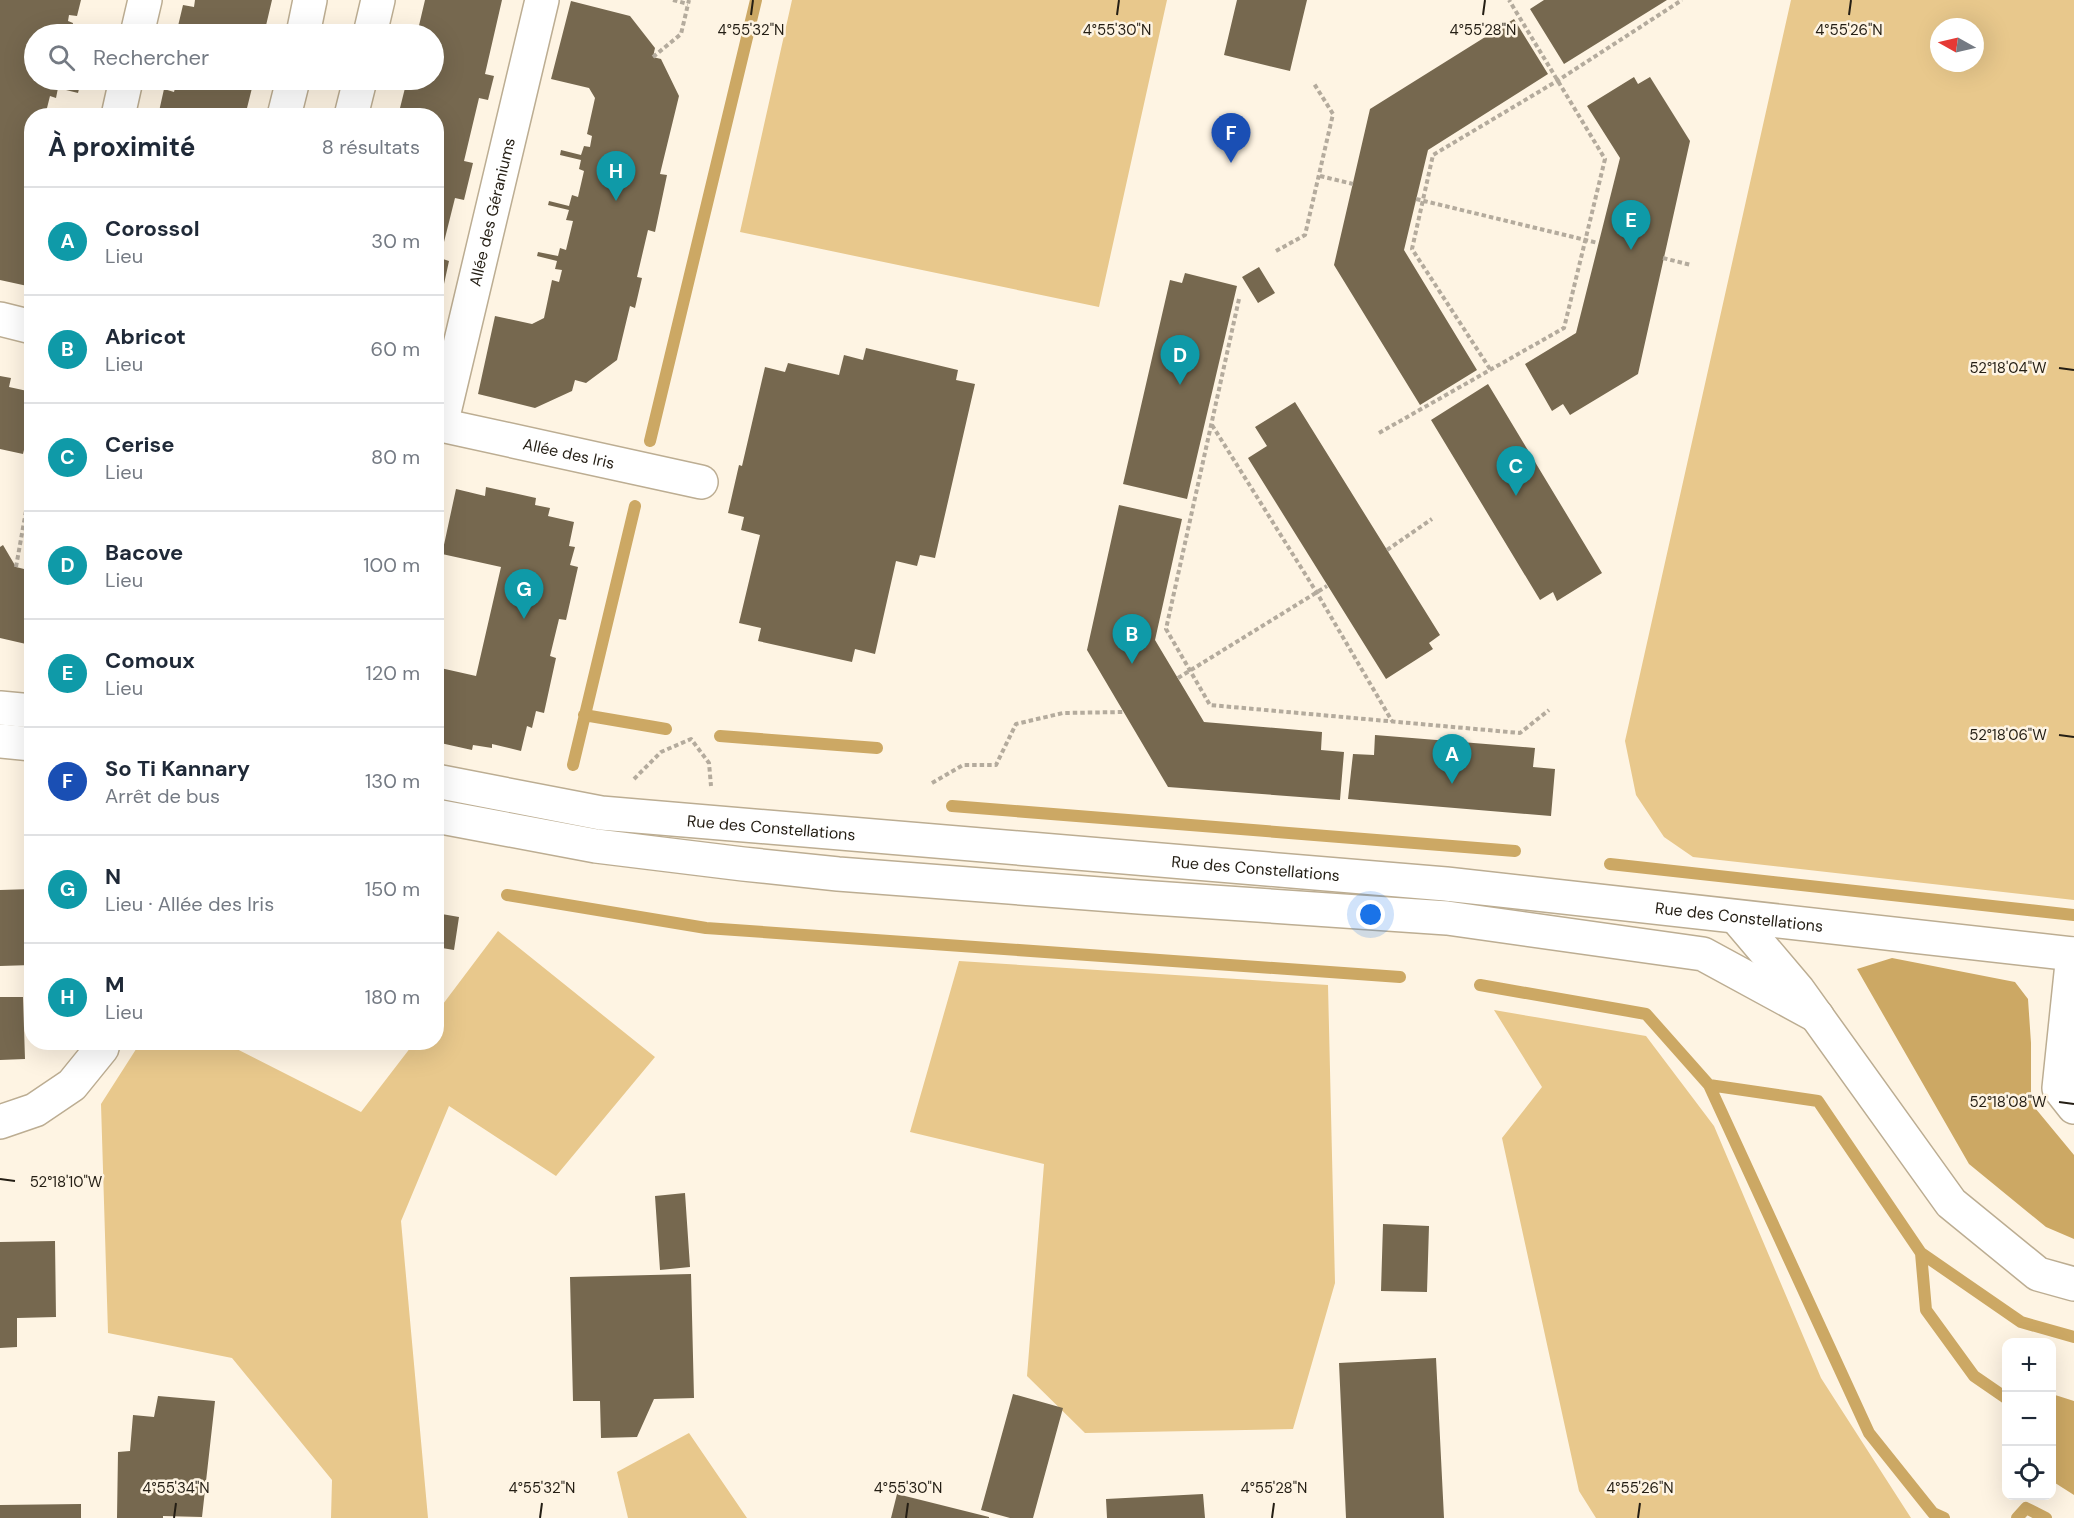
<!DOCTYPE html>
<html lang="fr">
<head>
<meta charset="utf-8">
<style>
	:root { --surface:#fff; --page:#f6f6f7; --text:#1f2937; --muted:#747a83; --line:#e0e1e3; --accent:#7c3aed }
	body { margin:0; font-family:"DM Sans",sans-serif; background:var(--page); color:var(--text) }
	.controls { position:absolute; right:18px; bottom:18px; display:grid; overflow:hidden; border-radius:12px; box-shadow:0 6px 24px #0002 }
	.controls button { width:54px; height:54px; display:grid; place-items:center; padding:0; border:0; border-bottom:2px solid var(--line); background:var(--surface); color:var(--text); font:30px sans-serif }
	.compass { position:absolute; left:1930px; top:18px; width:54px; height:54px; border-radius:50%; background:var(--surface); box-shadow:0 6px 24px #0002; rotate:278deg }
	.you { position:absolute; left:1371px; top:915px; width:21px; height:21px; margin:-15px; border:4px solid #fff; border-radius:50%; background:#1a73e8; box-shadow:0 0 0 9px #1a73e833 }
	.badge { display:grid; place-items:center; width:39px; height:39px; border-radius:50%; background:var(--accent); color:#fff; font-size:20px; font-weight:700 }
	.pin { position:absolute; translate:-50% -50px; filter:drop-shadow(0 2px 3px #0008) }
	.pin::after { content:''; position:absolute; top:32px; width:21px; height:18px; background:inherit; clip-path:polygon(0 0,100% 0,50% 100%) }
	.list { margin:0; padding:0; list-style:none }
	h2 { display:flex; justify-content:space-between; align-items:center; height:78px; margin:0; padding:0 24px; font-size:26px }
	h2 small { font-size:20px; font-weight:400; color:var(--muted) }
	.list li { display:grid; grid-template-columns:39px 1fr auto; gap:18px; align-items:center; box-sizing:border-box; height:108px; padding:0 24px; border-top:2px solid var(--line) }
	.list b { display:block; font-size:22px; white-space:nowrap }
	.list p { margin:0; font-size:20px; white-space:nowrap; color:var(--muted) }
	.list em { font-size:20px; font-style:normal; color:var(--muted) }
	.icon { flex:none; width:33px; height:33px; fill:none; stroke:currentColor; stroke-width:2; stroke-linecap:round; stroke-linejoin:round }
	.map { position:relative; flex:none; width:2074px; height:1518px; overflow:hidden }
	.search { position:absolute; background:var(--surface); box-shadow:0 6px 24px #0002; left:24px; top:24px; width:420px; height:66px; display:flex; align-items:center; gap:15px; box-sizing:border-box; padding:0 21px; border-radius:33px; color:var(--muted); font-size:22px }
	.panel { position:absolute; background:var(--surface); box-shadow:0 6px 24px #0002; left:24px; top:108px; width:420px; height:942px; border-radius:24px }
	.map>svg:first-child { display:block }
	.green { fill:#e8c88c; fill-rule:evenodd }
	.water { fill:#cca864 }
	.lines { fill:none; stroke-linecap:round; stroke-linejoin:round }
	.stream { stroke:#cca864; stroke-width:12 }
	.building { fill:#76684f }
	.minor-casing { stroke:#bcad92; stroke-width:36 }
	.path { stroke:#b4ab9d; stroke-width:4; stroke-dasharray:4.5 3; stroke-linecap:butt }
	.minor { stroke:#fff; stroke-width:33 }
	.ticks { fill:none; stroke:#241e14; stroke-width:2 }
	.labels { text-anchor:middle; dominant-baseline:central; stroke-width:5; stroke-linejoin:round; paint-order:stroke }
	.street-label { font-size:16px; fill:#241e14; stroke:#fef4e3 }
	.ticks-label { font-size:15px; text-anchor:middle; fill:#241e14; stroke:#fef4e3; stroke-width:5; stroke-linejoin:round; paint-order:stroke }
</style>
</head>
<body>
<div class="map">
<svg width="2074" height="1518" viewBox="0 0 2074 1518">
	<rect width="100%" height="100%" fill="#fef4e3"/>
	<path class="green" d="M792 0H1167L1099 307 740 232Z
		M1791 0H2074V900L1693 857 1664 837 1636 795 1625 741ZM1939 27H1975V63H1939Z
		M498 931 655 1057 556 1176 449 1106 401 1221 428 1518H331L332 1480 232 1358 108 1333 101 1104 140 1043H225L361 1112 414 1043 436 1042 437 1012Z
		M959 961 1328 985 1335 1283 1293 1429 1085 1433 1027 1376 1044 1164 910 1132Z
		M1494 1010 1646 1036 1714 1126 1821 1378 1911 1518H1596L1579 1491 1502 1138 1542 1087Z
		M689 1433 747 1518H628L617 1472Z"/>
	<path class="water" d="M1892 958 2015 982 2028 999 2031 1043V1103L2074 1155V1239L2046 1227 1969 1164 1857 969Z
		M2052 1394 2074 1401V1495L2052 1481Z"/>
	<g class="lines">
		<path class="stream" d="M650 441 756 0
			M584 715 666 729
			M720 736 877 748
			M573 765 635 506
			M952 806 1515 851
			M1610 864 2074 915
			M507 895 706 928 1400 977
			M1480 985 1646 1014 1709 1085 1869 1433 1933 1513 1944 1518
			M1709 1085 1818 1101 1921 1253 2021 1322 2074 1337
			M1921 1253 1926 1310 1974 1376 2006 1398
			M2017 1518 2026 1508 2046 1518"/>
	</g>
	<path class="building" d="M0 0H81L77 16 69 15 68 21 73 23 72 31 81 34H34V80H60L59 83 79 89 78 93 58 88 56 98 50 96 45 116H32V287L0 280Z
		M195 0H272L264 34H188L189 28 178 26 183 5 194 7Z
		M425 0H502L485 74 494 76 488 100 479 98 464 161 473 163 464 200 455 198 440 258 449 261 444 284 436 282V116H398L407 80H434V34H417Z
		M1237 0H1307L1290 71 1224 55Z
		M1544 0H1667L1564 64 1530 9Z
		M571 1 630 16 655 48 653 57 661 59 679 96 660 174 667 175 655 232 648 230 637 277 642 278 635 308 630 306 617 360 586 383 575 380 572 391 535 408 478 394 495 316 532 324 544 318 552 280 559 282 562 270 555 269 557 261 537 256 538 252 558 256 560 248 566 250 573 221 566 220 569 210 548 205 549 201 569 206 572 195 578 197 584 171 579 169 581 160 560 155 561 150 581 155 584 146 590 147 592 136 587 134 595 98 589 88 551 79Z
		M1514 19 1548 74 1428 150 1404 250 1477 370 1420 405 1334 265 1370 109Z
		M1634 77 1638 84 1650 77 1690 141 1638 374 1570 415 1563 404 1552 411 1525 364 1576 333 1620 158 1587 106Z
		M177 80H254L245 116H158L164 89 174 92Z
		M1259 267 1275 293 1258 303 1242 277Z
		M1185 273 1237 286 1187 499 1123 484 1170 280 1182 283Z
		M866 348 958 370 956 380 975 384 935 558 920 555 917 566 896 561 875 654 855 649 852 662 758 641 761 628 739 623 760 535 741 530 744 517 728 513 739 465 742 466 765 367 785 372 788 363 839 375 844 355 863 360Z
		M0 376 11 378 9 387 32 392V417L23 454 0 449Z
		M1488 384 1602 573 1557 601 1553 592 1540 600 1431 420Z
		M1295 402 1440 635 1429 643 1433 649 1386 679 1248 458 1267 446 1255 427Z
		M486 487 536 498 535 505 550 508 548 516 574 522 569 546 575 547 570 565 578 567 566 620 559 619 550 656 556 658 544 713 536 711 532 728 527 726 521 751 492 744V748L473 745 472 750 436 742V667L476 676 501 567 442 554 456 489 485 496Z
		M1119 505 1182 519 1155 640 1204 722 1322 732 1321 750 1344 752 1340 800 1168 787 1087 650Z
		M3 545 16 567 32 571V639L27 638 26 644 0 638V547Z
		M1375 735 1535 748 1533 767 1555 769 1551 816 1348 799 1353 754 1374 755Z
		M32 889V965L0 966V890Z
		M436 913 459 917 454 950 436 947Z
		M0 997H23L25 1059 0 1060Z
		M685 1193 690 1267 660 1270 655 1196Z
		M1383 1224 1429 1226 1427 1292 1381 1291Z
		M55 1241 56 1317 17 1318V1347L0 1348V1242Z
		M691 1274 694 1398 654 1399 637 1437 601 1438 600 1401H573L570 1277Z
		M1436 1358 1444 1518H1346L1339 1363Z
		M1013 1394 1063 1408 1033 1518H1010L981 1510Z
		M158 1396 215 1401 202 1517 163 1516V1518H117L118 1452 130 1451 133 1415 154 1417Z
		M897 1494 989 1517V1518H891Z
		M1203 1494 1205 1518H1107L1106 1499Z
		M81 1504V1518H0V1505Z"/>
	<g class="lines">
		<defs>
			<g id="minor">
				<path d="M137 34 145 0"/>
				<path d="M303 34 310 0"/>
				<path d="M370 34 378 0"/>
				<path d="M118 116 126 80"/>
				<path d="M284 116 293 80"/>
				<path d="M351 116 360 80"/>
				<path d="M0 319 32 327"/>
				<path id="s1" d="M436 424 701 482"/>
				<path id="s2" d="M441 425 542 0"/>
				<path d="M0 708 32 711"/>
				<path d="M0 741 32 744"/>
				<path id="s3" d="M436 781 601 813 1446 884 2074 954"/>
				<path d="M436 816 596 846 743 864 838 874 1139 897 1447 918 1703 954 1817 1016"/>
				<path d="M1737 918 1798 990 1951 1203 2038 1274 2074 1284"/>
				<path d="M2073 954 2059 1088 2074 1107"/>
				<path d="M0 1122 35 1110 72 1085 102 1048 103 1042"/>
			</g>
		</defs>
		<use href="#minor" class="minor-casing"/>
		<path class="path" d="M673 0 688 4
			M653 57 681 34 689 0
			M1320 176 1353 184
			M1416 199 1598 243
			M1276 251 1305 235 1333 114 1313 82
			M1663 258 1691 265
			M1239 299 1166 629 1210 705 1520 733 1549 710
			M1490 369 1412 249 1433 155 1557 81 1682 0
			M1212 425 1317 593 1392 721
			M1379 433 1564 328 1605 159 1509 0
			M1387 550 1432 519
			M16 567 26 511
			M1178 678 1327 586
			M634 779 661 752 691 739 709 763 711 786
			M932 783 963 765H996L1016 724 1063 713 1123 712"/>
		<use href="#minor" class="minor"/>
	</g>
	<path class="ticks" d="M751 15 753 0M1117 15 1119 0M1483 15 1485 0M1849 15 1851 0M2059 368 2074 370M2059 735 2074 737M2059 1102 2074 1104M0 1179 15 1181M174 1518 176 1503M540 1518 542 1503M906 1518 908 1503M1272 1518 1274 1503M1638 1518 1640 1503"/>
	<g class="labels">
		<g class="street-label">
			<text stroke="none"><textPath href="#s2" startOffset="219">Allée des Géraniums</textPath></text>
			<text stroke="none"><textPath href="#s1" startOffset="136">Allée des Iris</textPath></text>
			<text stroke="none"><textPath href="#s3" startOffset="339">Rue des Constellations</textPath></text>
			<text stroke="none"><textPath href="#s3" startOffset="825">Rue des Constellations</textPath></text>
			<text stroke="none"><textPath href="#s3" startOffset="1311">Rue des Constellations</textPath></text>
		</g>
	</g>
	<g class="ticks-label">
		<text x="751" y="35">4°55'32"N</text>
		<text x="1117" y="35">4°55'30"N</text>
		<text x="1483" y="35">4°55'28"N</text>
		<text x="1849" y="35">4°55'26"N</text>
		<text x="2008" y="373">52°18'04"W</text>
		<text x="2008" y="740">52°18'06"W</text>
		<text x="2008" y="1107">52°18'08"W</text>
		<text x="66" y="1187">52°18'10"W</text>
		<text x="176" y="1493">4°55'34"N</text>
		<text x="542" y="1493">4°55'32"N</text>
		<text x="908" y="1493">4°55'30"N</text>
		<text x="1274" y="1493">4°55'28"N</text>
		<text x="1640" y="1493">4°55'26"N</text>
	</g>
</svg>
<div class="controls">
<button>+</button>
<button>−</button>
<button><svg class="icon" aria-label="locate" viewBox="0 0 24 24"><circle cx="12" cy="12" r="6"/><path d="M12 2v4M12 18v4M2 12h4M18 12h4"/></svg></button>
</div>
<svg class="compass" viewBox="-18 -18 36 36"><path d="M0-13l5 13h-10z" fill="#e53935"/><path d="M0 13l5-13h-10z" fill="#747a83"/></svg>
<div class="you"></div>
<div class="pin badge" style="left:1452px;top:784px;background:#0f9aa8">A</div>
<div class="pin badge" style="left:1132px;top:664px;background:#0f9aa8">B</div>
<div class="pin badge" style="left:1516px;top:496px;background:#0f9aa8">C</div>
<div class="pin badge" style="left:1180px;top:385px;background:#0f9aa8">D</div>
<div class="pin badge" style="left:1631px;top:250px;background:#0f9aa8">E</div>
<div class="pin badge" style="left:1231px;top:163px;background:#1a4fb4">F</div>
<div class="pin badge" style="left:524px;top:619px;background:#0f9aa8">G</div>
<div class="pin badge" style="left:616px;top:201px;background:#0f9aa8">H</div>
<div class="search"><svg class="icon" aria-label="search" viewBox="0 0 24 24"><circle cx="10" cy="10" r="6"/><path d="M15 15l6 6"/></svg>Rechercher</div>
<section class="panel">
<h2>À proximité<small>8 résultats</small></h2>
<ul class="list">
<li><span class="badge" style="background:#0f9aa8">A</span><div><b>Corossol</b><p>Lieu</p></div><em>30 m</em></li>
<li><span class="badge" style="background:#0f9aa8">B</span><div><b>Abricot</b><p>Lieu</p></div><em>60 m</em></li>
<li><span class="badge" style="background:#0f9aa8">C</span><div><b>Cerise</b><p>Lieu</p></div><em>80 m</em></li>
<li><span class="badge" style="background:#0f9aa8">D</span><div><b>Bacove</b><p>Lieu</p></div><em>100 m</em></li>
<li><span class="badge" style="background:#0f9aa8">E</span><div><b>Comoux</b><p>Lieu</p></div><em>120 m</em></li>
<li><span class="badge" style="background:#1a4fb4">F</span><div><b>So Ti Kannary</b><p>Arrêt de bus</p></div><em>130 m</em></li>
<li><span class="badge" style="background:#0f9aa8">G</span><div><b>N</b><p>Lieu · Allée des Iris</p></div><em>150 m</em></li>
<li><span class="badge" style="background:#0f9aa8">H</span><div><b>M</b><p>Lieu</p></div><em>180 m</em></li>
</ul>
</section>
</div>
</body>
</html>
